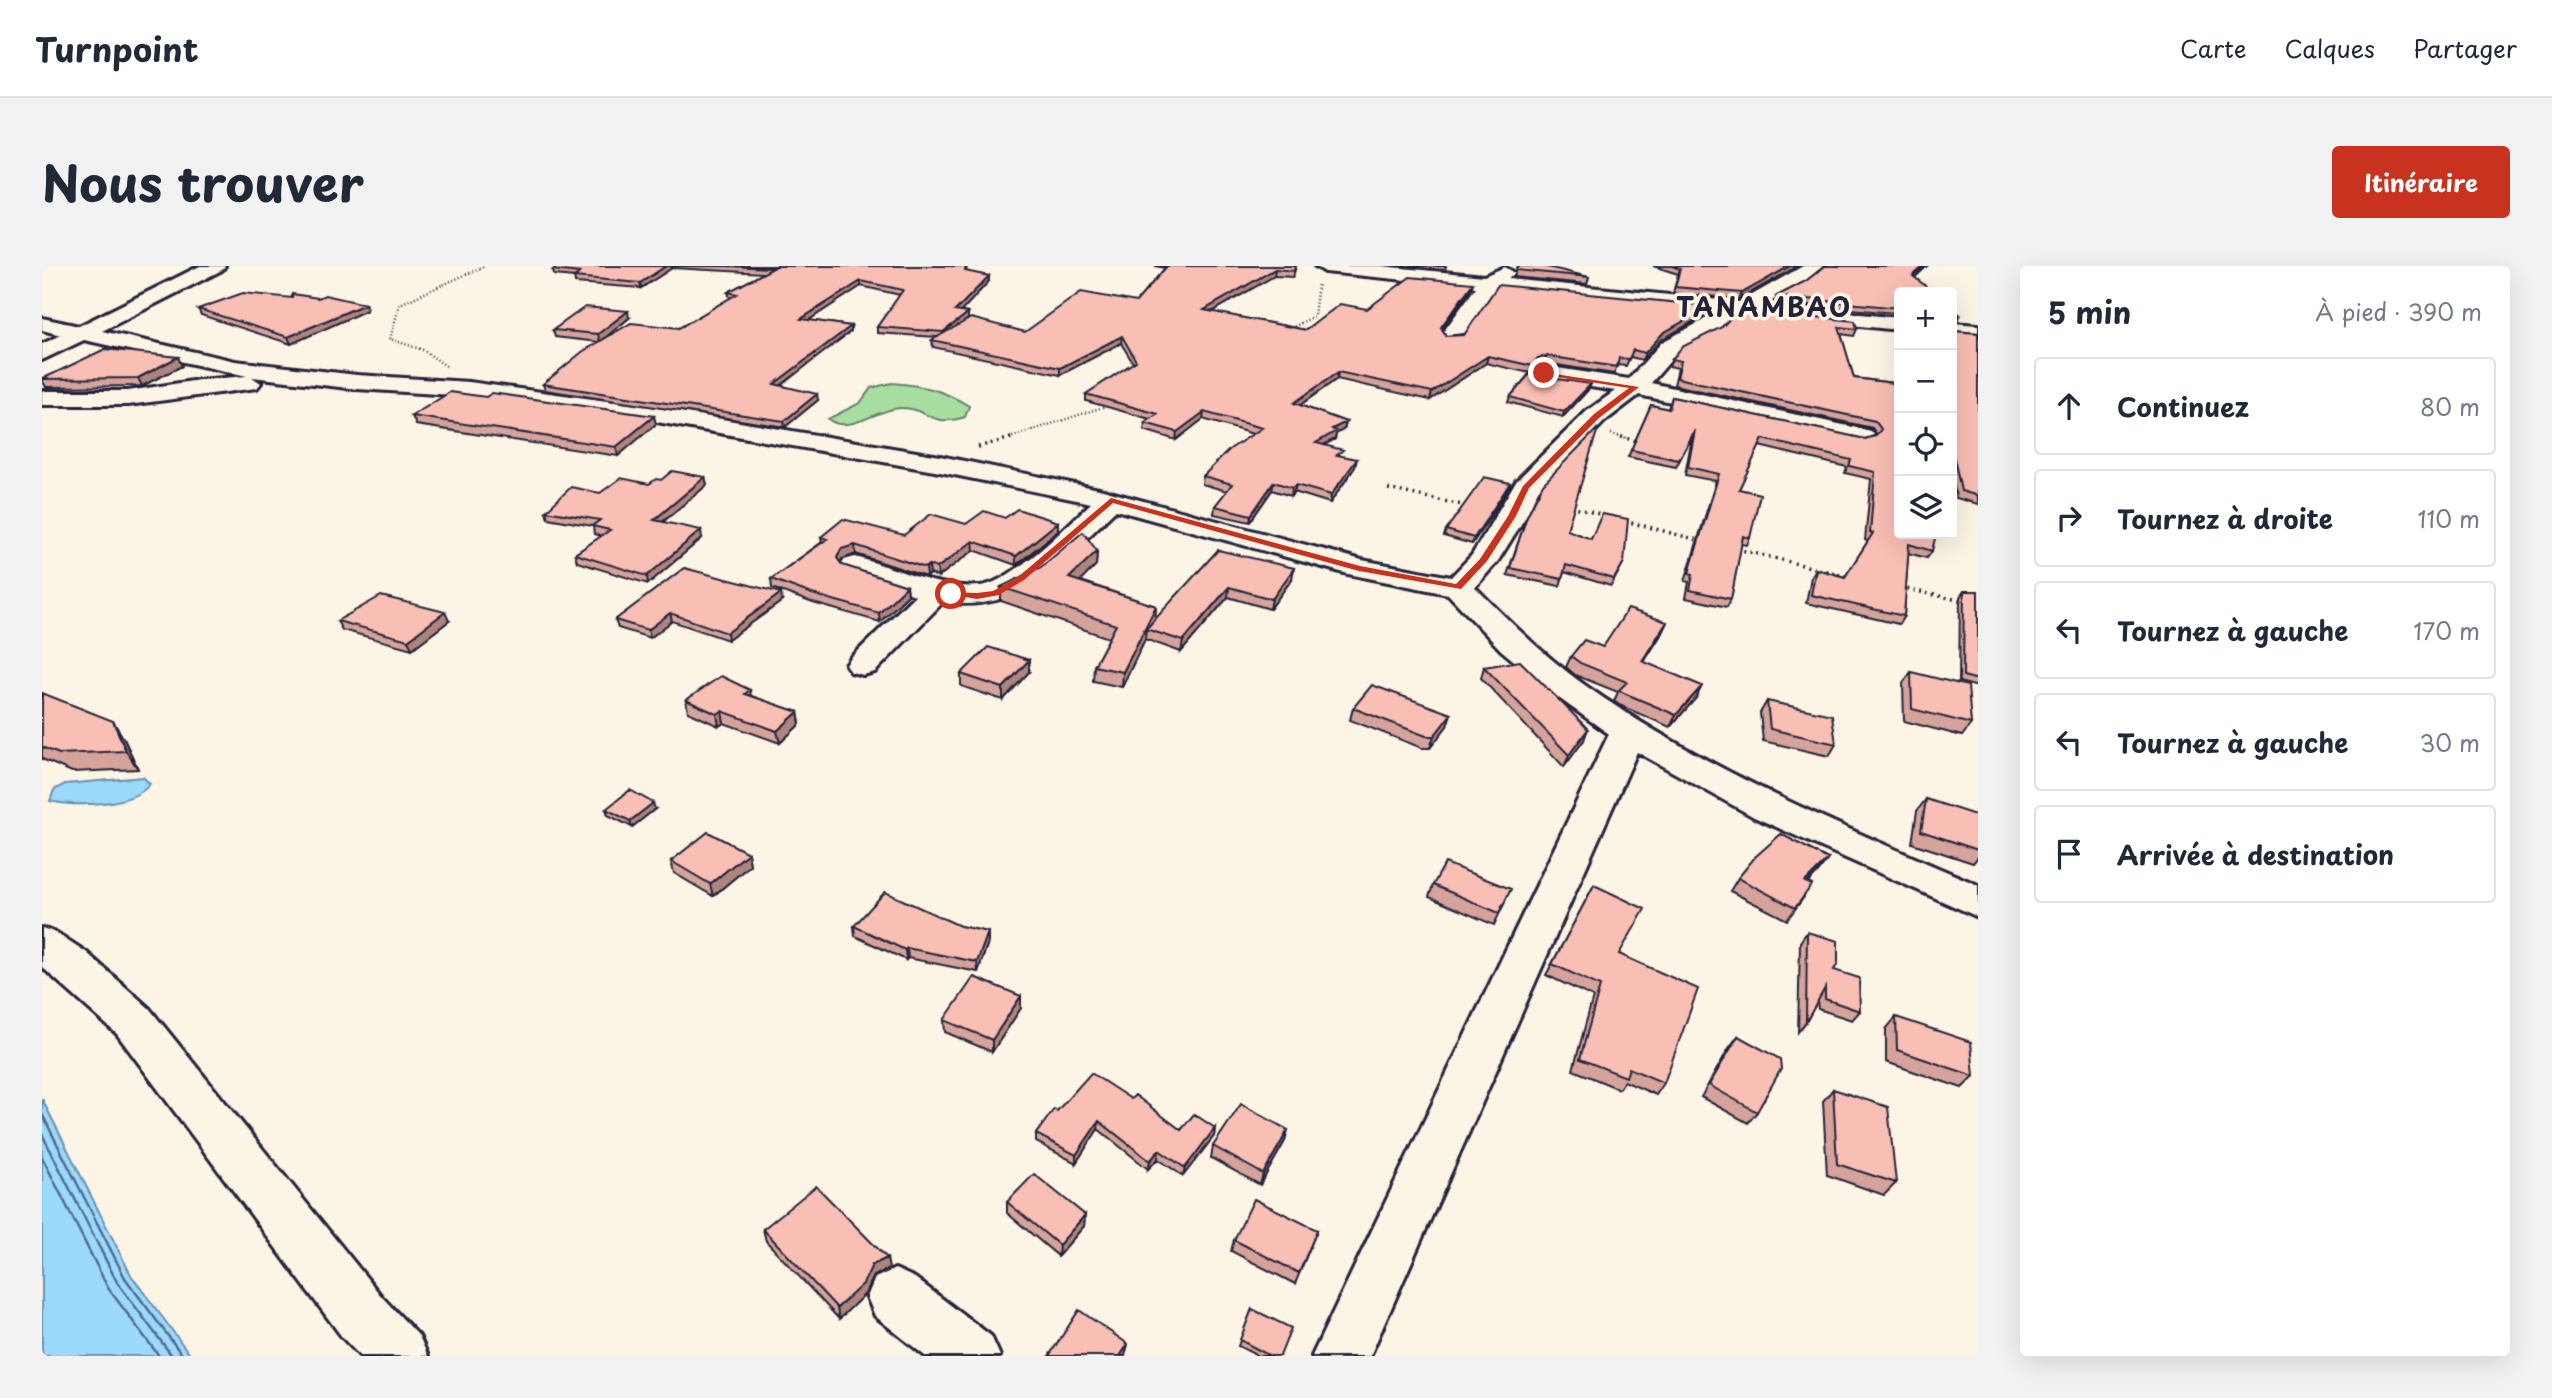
<!DOCTYPE html>
<html lang="fr">
<head>
<meta charset="utf-8">
<style>
	:root { --surface:#fff; --page:#f2f2f3; --text:#1f2937; --muted:#747a83; --line:#e0e1e3; --accent:#c8321e }
	body { margin:0; font-family:"Playpen Sans",sans-serif; background:var(--page); color:var(--text) }
	.controls { position:absolute; right:21px; top:21px; display:grid; overflow:hidden; border-radius:7px; box-shadow:0 7px 28px #0002 }
	.controls button { width:63px; height:63px; display:grid; place-items:center; padding:0; border:0; border-bottom:2px solid var(--line); background:var(--surface); color:var(--text); font:35px sans-serif }
	.stop { position:absolute; width:21px; height:21px; margin:-16px; border:5px solid #c8321e; border-radius:50%; background:#fff }
	.stop.end { background:#c8321e; border-color:#fff; box-shadow:0 2px 7px #0008 }
	.list { margin:0; padding:0; list-style:none }
	h2 { display:flex; justify-content:space-between; align-items:center; height:91px; margin:0; padding:0 28px; font-size:30px }
	h2 small { font-size:23px; font-weight:400; color:var(--muted) }
	.list li { display:grid; grid-template-columns:46px 1fr auto; gap:21px; align-items:center; box-sizing:border-box; height:98px; margin:0 14px 14px; padding:0 14px; border:2px solid var(--line); border-radius:7px }
	.list b { display:block; font-size:26px; white-space:nowrap }
	.list em { font-size:23px; font-style:normal; color:var(--muted) }
	.icon { flex:none; width:38px; height:38px; fill:none; stroke:currentColor; stroke-width:2; stroke-linecap:round; stroke-linejoin:round }
	.map { position:relative; flex:none; width:1936px; height:1090px; overflow:hidden; border-radius:7px }
	header { display:flex; align-items:center; gap:42px; box-sizing:border-box; height:98px; padding:0 35px; background:var(--surface); border-bottom:2px solid var(--line) }
	header strong { font-size:33px }
	nav { display:flex; gap:38px; margin-inline-start:auto; font-size:24px }
	.intro { display:flex; align-items:center; justify-content:space-between; box-sizing:border-box; height:168px; padding:0 42px }
	h1 { margin:0; font-size:49px }
	.button { padding:18px 32px; border-radius:7px; background:var(--accent); color:#fff; font-size:24px; font-weight:700 }
	main { display:flex; gap:42px; padding:0 42px }
	aside { flex:1; background:var(--surface); border-radius:7px; box-shadow:0 7px 28px #0002 }
	.map>svg:first-child { display:block }
	.green { fill:#a7dd9f; stroke:#64806d; stroke-width:2 }
	.water { fill:#9bd9fd; stroke:#6b90af; stroke-width:2 }
	.lines { fill:none; stroke-linecap:round; stroke-linejoin:round }
	.shore { stroke:#526b89; stroke-width:2.5 }
	.minor-casing { stroke:#22223b; stroke-width:6 }
	.path-far1 { stroke:#22223b; stroke-width:2.5; stroke-dasharray:1 2.5; stroke-linecap:butt }
	.path { stroke:#22223b; stroke-width:3.5; stroke-dasharray:2 4.5; stroke-linecap:butt }
	.minor { fill:#fcf5e5; fill-rule:evenodd }
	.wall { fill:#d6a39b; stroke:#22223b; stroke-width:2 }
	.shaded-wall { fill:#ae857e; stroke:#22223b; stroke-width:2 }
	.building { fill:#f9beb4; stroke:#22223b; stroke-width:2 }
	.route { fill:#c8321e }
	.labels { text-anchor:middle; dominant-baseline:central; stroke-width:7; stroke-linejoin:round; paint-order:stroke }
	.far-district-label { font-size:26px; font-weight:bold; letter-spacing:2px; fill:#22223b; stroke:#fcf5e5 }
</style>
</head>
<body>
<header>
<strong>Turnpoint</strong>
<nav><a>Carte</a><a>Calques</a><a>Partager</a></nav>
</header>
<div class="intro"><h1>Nous trouver</h1><a class="button">Itinéraire</a></div>
<main>
<div class="map">
<svg width="1936" height="1090" viewBox="0 0 1936 1090">
	<rect width="100%" height="100%" fill="#fcf5e5"/>
	<filter id="ink" filterUnits="userSpaceOnUse"><feTurbulence type="fractalNoise" baseFrequency=".0143" numOctaves="2"/><feDisplacementMap in="SourceGraphic" scale="14" xChannelSelector="R" yChannelSelector="G"/><feConvolveMatrix kernelMatrix="1 2 1 2 8 2 1 2 1" color-interpolation-filters="sRGB"/></filter>
	<g filter="url(#ink)">
		<path class="green" d="M850 117C883 120 899 123 927 140L923 151C888 162 886 142 860 142 837 141 806 170 786 153L818 137 829 122Z"/>
		<path class="water" d="M101 511 108 518C91 540 34 541 8 535L12 524 23 518Z
			M0 833 89 1009 149 1090H0Z"/>
		<g class="lines">
			<path class="shore" d="M0 848 83 1012 141 1090
				M0 868 75 1016 130 1090
				M0 891 66 1022 117 1090"/>
			<defs>
				<path id="minor" d="M158 0H183L180 4 60 65 193 95 315 109 427 116 609 141 898 190 1057 223 1320 294 1409 311 1430 289 1474 215 1545 145 1573 125 1494 112 1491 107 1494 102 1502 100 1587 113 1620 76 1660 55 1672 45 1453 23 1418 74H1402L1399 69 1434 21 1283 6 1273 0H1340L1442 10 1463 1 1473 7 1466 13 1698 36 1761 0H1783L1760 19 1724 38 1857 52V64L1700 48 1689 51 1676 65 1636 86 1609 117 1829 165 1833 170 1829 175 1820 178 1597 129 1563 155 1496 224 1484 250 1456 295 1433 321C1468 356 1503 391 1544 420 1665 505 1801 561 1936 619V651L1712 551 1595 486 1328 1090H1270L1567 468 1518 433 1459 384 1406 328 1306 308 1074 244C1020 294 982 349 901 336L833 406 821 409 809 406 804 399 809 392 873 329 802 306 798 300 802 294 813 291C854 301 895 324 938 320 968 318 1026 259 1049 237L898 206 609 155 427 130 315 123 210 111 219 117 215 122 86 139H0V125H86L157 114 205 110 42 74 0 94V78L19 69 0 64V52L37 60Z
					M1910 57 1936 59V71L1910 69Z
					M0 662 15 667 44 686 107 742 340 1031 377 1070 386 1090H318L300 1071 75 768 0 701Z
					M853 1003 873 1012 949 1070 958 1090H883L833 1050 825 1031 833 1012Z"/>
			</defs>
			<use href="#minor" class="minor-casing"/>
			<path class="path-far1" d="M1246 64 1272 50 1276 18
				M404 100 381 84 348 73 358 38 443 0
				M1569 168 1585 172
				M967 172 1067 139"/>
			<path class="path" d="M1579 171 1598 176
				M936 181 973 171
				M1346 223 1425 240
				M1529 241 1565 250
				M1583 255 1660 275
				M1695 283 1809 311
				M1859 322 1922 335"/>
			<use href="#minor" class="minor"/>
		</g>
		<path class="wall" d="M517 0H925L924 6 947 10V15L918 46 926 47V53L983 66 1094 36 1123 2 1113 0H1254L1251 11 1232 10 1170 46 1264 64 1325 43 1429 23 1400 63 1404 70 1668 40 1666 47 1619 74 1600 94 1588 91 1584 100 1575 99 1572 108 1502 97 1493 99 1490 106 1495 110 1547 123 1521 151 1466 136 1468 131 1488 107 1444 97 1388 134 1295 113 1258 139 1304 156 1302 163 1294 168 1293 173 1282 179 1299 190 1313 201 1288 237 1252 226 1249 230 1230 224 1208 256 1172 248 1173 240 1185 225 1160 218 1161 210 1211 168 1161 153 1134 174 1102 164 1103 157 1108 153 1044 135V128L1091 97 1079 77 1018 109 891 81 890 74 895 71 835 67V61L858 29 819 20 767 54 809 60V65L738 119 776 134 743 161 503 124 501 118 557 76 513 71 511 64 587 52 559 75 637 62 688 32 686 26 722 7 630 2 599 22 533 17 532 11 512 9 511 4Z
			M1349 0H1404L1403 4Z
			M1476 0 1547 11 1545 18 1472 11Z
			M1611 0H1756L1697 33 1631 27 1636 8Z
			M1783 0H1885L1857 26V49L1852 47 1733 36 1735 30 1764 15Z
			M250 32 323 38 325 44 249 78 159 49 156 43Z
			M1910 41 1918 49 1915 55H1911V65L1936 67V238L1914 232 1910 209Z
			M1693 47 1815 63 1812 70 1799 68 1812 112 1851 117 1890 285 1885 292 1866 287 1862 350 1857 358 1764 337 1769 311 1774 303 1803 311 1826 275 1823 274 1829 213 1803 207 1805 201 1717 180 1697 223 1708 272 1705 279 1699 278 1689 333 1685 341 1644 332 1647 316 1643 315 1674 215 1643 209 1650 171 1634 201 1586 191 1609 139 1626 143 1630 131 1823 173 1835 169 1830 162 1632 119 1636 102 1627 100 1630 93 1680 61Z
			M140 100 100 120 4 121 0 114V112Z
			M370 150 614 158 576 190 374 159Z
			M663 211 665 219 621 256 660 272 606 318 535 296 533 288 560 270 552 268 551 260 506 252 504 245 558 227 607 218 619 214Z
			M1467 222 1430 278 1402 270 1404 264Z
			M1485 250 1525 264 1582 296 1569 320 1522 306 1518 320 1465 309Z
			M963 252 1016 256V265L974 299 932 284 896 311 888 308 885 311 814 288 800 293 798 296 800 299 865 320 866 329 838 356 771 337 730 322 729 313 780 276 779 271 862 269Z
			M1176 284 1250 313 1228 343 1186 331 1139 386 1103 373 1080 421 1051 415 1052 400 1067 372 959 335V321L1055 285 1054 299 1038 315 1114 340 1113 354Z
			M642 302 740 335 686 374 630 355 608 372 576 362 573 354Z
			M1922 325H1936V421L1917 416 1918 331Z
			M295 355H407L370 383 300 364Z
			M1620 367 1602 396 1654 432 1628 461 1577 439 1572 435 1576 426 1533 409 1524 401 1529 390Z
			M1442 401 1542 474 1522 501 1439 412Z
			M987 406 961 434 919 420V408Z
			M1869 406 1929 458 1920 470 1862 455 1861 417Z
			M708 424 709 430 756 446 758 458 738 477 682 457 677 460 646 446 644 434Z
			M0 427 82 473 96 503 30 506 0 493Z
			M1725 435 1794 478 1787 490 1721 475 1718 447Z
			M1311 442 1405 460 1388 482H1380L1308 454Z
			M1884 533 1936 584V591L1931 597 1870 577 1875 545Z
			M564 543H613L590 561 566 549Z
			M706 587 708 599 671 630 632 607 629 595Z
			M1786 593 1777 605 1766 617 1762 631 1745 654 1688 625 1696 612Z
			M1391 619 1463 636 1452 659 1387 631Z
			M1552 619 1577 688 1622 817 1614 829 1582 815 1577 823 1531 804 1551 731 1504 709Z
			M812 660H918L946 666V676L936 706 866 692 864 694 813 670Z
			M1765 666 1792 704 1818 745 1810 754 1776 743 1775 735 1764 756 1756 766 1758 676Z
			M979 730V742L950 786 903 766 902 754Z
			M1854 751 1932 810 1920 822 1844 796V763Z
			M1696 770 1715 846 1706 857 1659 831 1687 782Z
			M1791 823 1854 917 1842 929 1785 909 1781 835Z
			M1089 833 1139 864 1173 862 1172 870 1141 910 1116 893 1106 903 1056 863 1034 897 994 876V868L1015 845Z
			M1243 875 1218 919 1169 892 1171 880Z
			M965 936 1043 949 1042 960 1016 990 965 947Z
			M721 963 847 1003 832 1010 823 1028 797 1053 724 975Z
			M1275 964 1253 1018 1189 985 1192 974Z
			M1210 1043 1238 1090H1216L1196 1080Z"/>
		<path class="shaded-wall" d="M624 0H629L630 2 599 22 598 17Z
			M1748 0H1756L1697 33 1700 27Z
			M1882 0H1885L1869 15 1871 10Z
			M1233 3 1232 10 1161 51 1162 44Z
			M947 10V15L914 51 913 45Z
			M819 15V20L759 59V53Z
			M1431 17 1429 23 1397 67 1399 61Z
			M323 38 325 44 249 78 246 71Z
			M1668 40 1666 47 1619 74 1600 94 1603 87 1621 67Z
			M586 45 587 52 558 76 556 68Z
			M926 47V53L901 72V66Z
			M809 60V65L733 124 732 118Z
			M1080 70 1079 77 1018 109V102Z
			M1446 90 1444 97 1388 134 1390 126Z
			M1505 90 1502 97 1493 99 1489 107 1491 100 1496 92Z
			M136 91 140 100 100 120 96 112Z
			M1296 106 1295 113 1251 144 1252 137Z
			M1549 118 1547 123 1521 151 1522 146Z
			M775 128 776 134 743 161 742 155Z
			M1162 146 1161 153 1134 174 1135 166Z
			M612 150 614 158 576 190 574 181Z
			M1304 156 1302 163 1294 168 1293 173 1272 184 1274 177 1290 163Z
			M1315 193 1313 201 1288 237 1289 229Z
			M663 211 665 219 614 261 612 254Z
			M1232 216 1230 224 1208 256 1209 249Z
			M1468 217 1467 222 1430 278 1432 272Z
			M1254 219 1252 226 1249 230 1250 222Z
			M1016 256V265L974 299V290Z
			M659 264 660 272 606 318 605 310Z
			M931 275 932 284 896 311 895 302Z
			M813 279 814 288 800 293 796 301 795 292 799 283Z
			M1055 285 1054 299 1027 327V312Z
			M887 299 888 308 885 311 884 302Z
			M1252 302 1250 313 1228 343 1230 333Z
			M865 320 866 329 838 356 837 347Z
			M1187 321 1186 331 1139 386 1141 375Z
			M739 327 740 335 686 374 685 367Z
			M1114 340 1113 354 1104 363 1103 373 1080 421 1081 406Z
			M403 346 407 355 370 383 366 374Z
			M628 347 630 355 608 372 606 364Z
			M1625 356 1620 367 1595 407 1600 395Z
			M987 394V406L961 434V422Z
			M1660 420 1654 432 1628 461 1634 449Z
			M680 445 682 457 677 460 675 448Z
			M756 446 758 458 738 477 735 465Z
			M1409 448 1405 460 1388 482 1392 470Z
			M71 455 82 473 96 503 84 485Z
			M1546 463 1542 474 1522 501 1527 489Z
			M611 537 613 543 590 561 588 555Z
			M706 587 708 599 671 630 668 618Z
			M1786 593 1777 605 1755 628 1763 616Z
			M946 666V676L936 706 935 696Z
			M865 682 866 692 864 694 863 684Z
			M979 730V742L950 786V774Z
			M1057 855 1056 863 1034 897V889Z
			M1173 862 1172 870 1141 910 1143 902Z
			M1246 864 1243 875 1218 919 1221 908Z
			M1117 884 1116 893 1106 903 1108 895Z
			M1043 949 1042 960 1016 990 1017 979Z
			M845 992 847 1003 832 1010 823 1028 797 1053 795 1042 830 999Z
			M1086 1078 1083 1090H1078Z"/>
		<path class="building" d="M517 0H624L598 17 532 11 538 7 511 4Z
			M685 0H924L923 5 947 10 913 45 926 47 901 66 835 61 861 24 819 15 759 53 809 60 732 118 775 128 742 155 501 118 540 86 589 57 637 62 695 28 686 26 731 2Z
			M1125 0H1253L1252 5 1233 3 1162 44 1264 64 1298 38 1325 43 1368 11 1431 17 1399 61 1404 70 1422 69 1456 19 1668 40 1621 67 1603 87 1591 84 1587 93 1577 92 1575 101 1505 90 1496 92 1491 100 1446 90 1390 126 1296 106 1252 137 1304 156 1290 163 1294 165 1274 177 1301 184 1295 189 1315 193 1289 229 1254 219 1250 222 1232 216 1209 249 1173 240 1190 218 1161 210 1188 183 1220 162 1162 146 1135 166 1103 157 1116 148 1044 128 1094 95 1080 70 1018 102 890 74 929 52 983 66 1039 26 1094 36Z
			M1476 0H1501L1547 11 1474 4Z
			M1630 0H1748L1700 27 1633 21 1638 3Z
			M1783 0H1882L1871 10 1891 26H1857V42L1735 30 1764 15Z
			M201 27 250 32V28L276 32 283 29 323 38 246 71 156 43Z
			M543 41 586 45 556 68 511 64Z
			M1910 41 1918 49H1911V65L1936 67V230L1919 225 1910 183Z
			M1703 44 1813 55 1815 63 1797 61 1812 112 1851 117 1857 135V268H1894L1890 285 1867 278 1862 350 1769 329 1774 303 1803 311 1831 267H1828L1833 206 1807 200 1809 194 1721 173 1697 223 1718 228 1708 272 1701 270 1689 333 1648 324 1651 308 1647 307 1677 208 1646 201 1653 164 1637 194 1589 184 1609 139 1627 143 1630 131 1823 173 1834 170 1839 163 1833 155 1635 112 1639 95 1630 93 1640 81 1680 61 1693 47Z
			M63 83 136 91 96 112 0 113Z
			M1491 104 1495 110 1549 118 1522 146 1468 131Z
			M408 126 444 131 450 127 612 150 574 181 370 150Z
			M1556 162 1525 264 1549 273 1560 248 1586 253 1582 296 1572 313 1524 299 1520 313 1468 302 1485 250 1501 218Z
			M630 205 663 211 612 254 659 264 605 310 533 288 568 264 550 260 558 254 504 245 529 221 558 227 579 212 607 218 614 213 619 214Z
			M1442 211 1468 217 1432 272 1404 264Z
			M975 243 1016 256 974 290 931 275 895 302 887 299 884 302 813 279 799 283 795 292 800 299 865 320 837 347 770 328 729 313 785 273 779 271 801 253 862 269 889 248 924 258 942 245 963 252Z
			M1041 266 1055 285 1027 312 1114 340 1081 406 1052 400 1074 359 959 321 999 301Z
			M1176 284 1252 302 1230 333 1187 321 1141 375 1104 363Z
			M642 302 739 327 685 367 628 347 606 364 573 354Z
			M1922 325H1936V414L1921 410Z
			M339 330 403 346 366 374 295 355Z
			M1586 343 1625 356 1600 395 1660 420 1634 449 1582 427 1577 424 1585 416 1538 397 1529 390 1542 374 1561 381Z
			M946 381 987 394 961 422 919 408Z
			M1478 395 1546 463 1527 489 1442 401Z
			M1869 406 1926 420 1929 458 1870 443Z
			M679 410 708 424 703 428 756 446 735 465 680 445 675 448 644 434Z
			M1330 419 1409 448 1392 470H1384L1311 442Z
			M0 427 71 455 84 485 17 488 0 481Z
			M1725 435 1790 449 1794 478 1728 463Z
			M588 524 611 537 588 555 564 543Z
			M1884 533 1936 550V584L1879 565Z
			M666 566 706 587 668 618 629 595Z
			M1739 568 1786 593 1763 616 1770 619 1753 642 1696 612 1713 591Z
			M1403 597 1469 623 1457 647 1391 619Z
			M1552 619 1603 643 1577 688 1656 723 1622 817 1587 802 1584 811 1538 793 1558 720 1510 698Z
			M843 626 918 660 946 666 935 696 865 682 863 684 812 660Z
			M1765 666 1796 675V697L1792 704 1817 712 1818 745 1783 733V722L1764 756Z
			M932 711 979 730 950 774 902 754Z
			M1854 751 1929 776 1932 810 1855 784Z
			M1696 770 1738 793 1739 803 1715 846 1667 819Z
			M1049 807 1089 833 1093 829 1139 864 1152 848 1173 862 1143 902 1117 884 1108 895 1057 855 1034 889 994 868 1012 843 1015 845Z
			M1791 823 1846 841 1854 917 1795 898Z
			M1199 838 1246 864 1221 908 1171 880Z
			M992 908 1043 949 1017 979 965 936Z
			M774 920 845 992 830 999 821 1018 795 1042 721 963Z
			M1212 933 1275 964 1257 1007 1192 974Z
			M1210 1043 1249 1062 1238 1090H1228L1198 1074Z
			M1037 1044 1086 1078 1078 1090H1007Z"/>
	</g>
	<path class="route" d="M1500 106 1597 121 1557 152 1487 222 1474 250 1445 295 1419 323 1317 305 1071 237 982 314 957 329 935 333 905 328 909 326 935 327 951 325 976 311 1069 232 1318 300 1414 318 1438 293 1466 250 1481 220 1552 148 1587 122 1502 109Z"/>
	<g class="labels">
		<g class="far-district-label">
			<text x="1722" y="40">TANAMBAO</text>
		</g>
	</g>
</svg>
<div class="controls">
<button>+</button>
<button>−</button>
<button><svg class="icon" aria-label="locate" viewBox="0 0 24 24"><circle cx="12" cy="12" r="6"/><path d="M12 2v4M12 18v4M2 12h4M18 12h4"/></svg></button>
<button><svg class="icon" aria-label="layers" viewBox="0 0 24 24"><path d="M12 4l9 5-9 5-9-5zM3 14l9 5 9-5"/></svg></button>
</div>
<div class="stop" style="left:909px;top:328px"></div>
<div class="stop end" style="left:1502px;top:107px"></div>
</div>
<aside>
<h2>5 min<small>À pied · 390 m</small></h2>
<ul class="list">
<li><svg class="icon" aria-label="ahead" viewBox="0 0 24 24"><path d="M12 20V5M6 11l6-6 6 6"/></svg><div><b>Continuez</b></div><em>80 m</em></li>
<li><svg class="icon" aria-label="right" viewBox="0 0 24 24"><path d="M7 20v-9h11M14 6l5 5-5 5"/></svg><div><b>Tournez à droite</b></div><em>110 m</em></li>
<li><svg class="icon" aria-label="left" viewBox="0 0 24 24"><path d="M17 20v-9H6M10 6l-5 5 5 5"/></svg><div><b>Tournez à gauche</b></div><em>170 m</em></li>
<li><svg class="icon" aria-label="left" viewBox="0 0 24 24"><path d="M17 20v-9H6M10 6l-5 5 5 5"/></svg><div><b>Tournez à gauche</b></div><em>30 m</em></li>
<li><svg class="icon" aria-label="arrive" viewBox="0 0 24 24"><path d="M6 21V4h12l-3 4 3 4H6"/></svg><div><b>Arrivée à destination</b></div></li>
</ul>
</aside>
</main>
</body>
</html>
